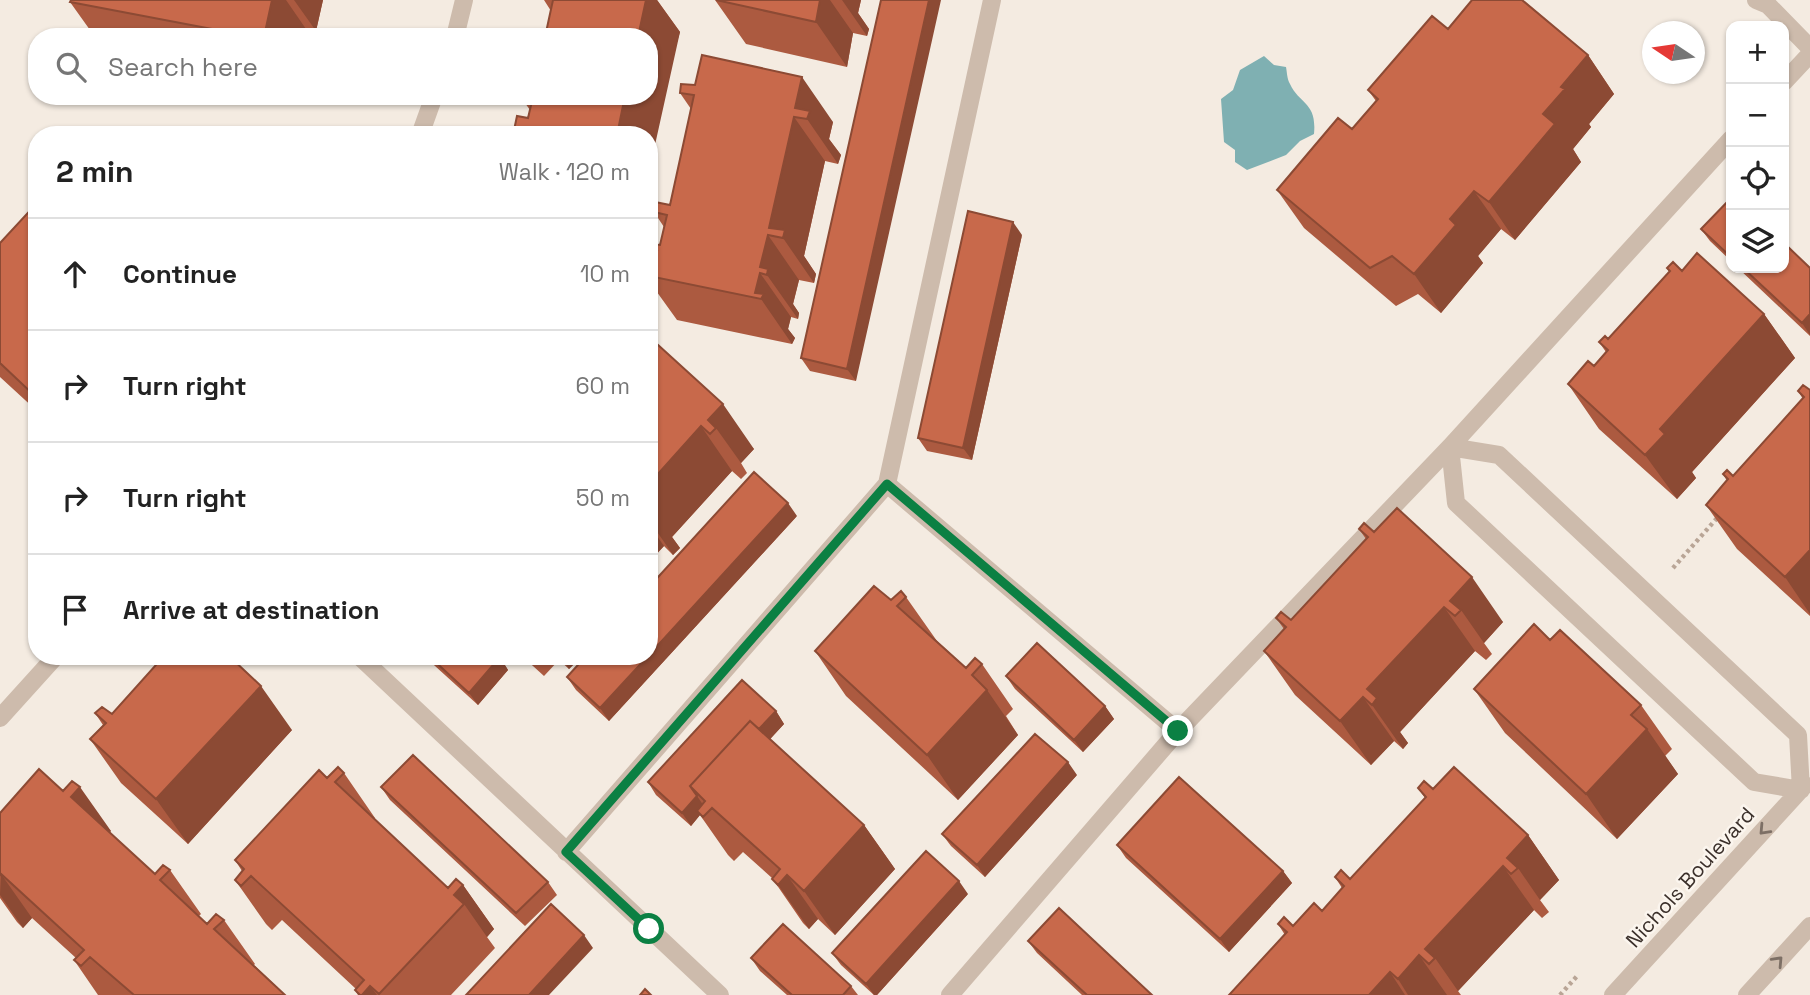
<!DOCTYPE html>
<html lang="en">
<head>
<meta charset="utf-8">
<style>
	:root { --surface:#fff; --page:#f2f2f2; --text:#222; --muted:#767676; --line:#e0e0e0 }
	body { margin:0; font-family:"Space Grotesk",sans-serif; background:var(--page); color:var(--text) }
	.controls { position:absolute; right:21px; top:21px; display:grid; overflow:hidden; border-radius:14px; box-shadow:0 2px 5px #0004 }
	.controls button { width:63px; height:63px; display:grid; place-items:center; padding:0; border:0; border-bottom:2px solid var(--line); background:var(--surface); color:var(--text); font:35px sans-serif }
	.compass { position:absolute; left:1642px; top:21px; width:63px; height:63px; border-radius:50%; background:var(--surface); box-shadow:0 2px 5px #0004; rotate:283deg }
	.stop { position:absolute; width:21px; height:21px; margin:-16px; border:5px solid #0b8043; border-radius:50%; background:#fff }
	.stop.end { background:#0b8043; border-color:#fff; box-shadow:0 2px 7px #0008 }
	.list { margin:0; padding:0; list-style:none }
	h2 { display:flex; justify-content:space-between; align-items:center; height:91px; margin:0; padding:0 28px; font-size:30px }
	h2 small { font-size:23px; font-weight:400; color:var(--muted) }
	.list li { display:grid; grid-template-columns:46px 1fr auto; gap:21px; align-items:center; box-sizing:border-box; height:112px; padding:0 28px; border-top:2px solid var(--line) }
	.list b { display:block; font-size:26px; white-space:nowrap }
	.list em { font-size:23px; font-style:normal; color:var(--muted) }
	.icon { flex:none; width:38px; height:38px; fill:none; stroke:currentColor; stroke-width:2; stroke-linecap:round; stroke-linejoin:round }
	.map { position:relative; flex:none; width:1810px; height:995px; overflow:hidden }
	.search { position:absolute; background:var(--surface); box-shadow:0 2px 5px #0004; left:28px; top:28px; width:630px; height:77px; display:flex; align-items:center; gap:18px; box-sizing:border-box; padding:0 24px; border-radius:28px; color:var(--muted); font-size:26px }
	.panel { position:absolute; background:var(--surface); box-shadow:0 2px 5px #0004; left:28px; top:126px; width:630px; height:539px; border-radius:28px }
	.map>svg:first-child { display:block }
	.water { fill:#7fb0b2 }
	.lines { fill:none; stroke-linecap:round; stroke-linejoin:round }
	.path { stroke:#b9a596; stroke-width:4.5; stroke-dasharray:3.5 3.5; stroke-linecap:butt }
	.minor { stroke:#cdbbac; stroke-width:18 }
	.wall { fill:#ac5a40 }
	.shaded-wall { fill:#8c4a34 }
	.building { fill:#c8694b; stroke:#8c4a34; stroke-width:2 }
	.oneway { stroke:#7d6f65 }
	.route { stroke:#0b8043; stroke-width:9 }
	.labels { text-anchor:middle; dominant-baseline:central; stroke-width:5; stroke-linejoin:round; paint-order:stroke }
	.street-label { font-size:21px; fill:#3b302b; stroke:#fbf5ee }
</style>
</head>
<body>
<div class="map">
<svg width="1810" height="995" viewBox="0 0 1810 995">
	<rect width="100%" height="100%" fill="#f4ebe1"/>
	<path class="water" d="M1264 56 1274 65 1286 67C1287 72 1287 79 1290 84 1300 105 1317 102 1314 134L1300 141 1286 155 1247 170 1235 162V150L1224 142 1221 99 1233 90 1240 70Z"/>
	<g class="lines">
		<path class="path" d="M1673 568 1718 517
			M1560 995 1578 975"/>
		<path class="minor" d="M1756 0 1768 5 1810 48
			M455 37 464 0
			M1784 82 1810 54
			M420 135 434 96
			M1450 447 1499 455 1798 735 1801 790 1754 782 1456 503Z
			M887 484 1178 731
			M359 656 720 995
			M0 718 56 656
			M566 852 887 484 992 0
			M950 995 1178 731 1450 447 1731 139
			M1613 995 1805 785
			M1747 995 1810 926"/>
	</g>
	<path class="wall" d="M71 0H323L316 31 306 29 305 37H95L70 2Z
		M544 0H657L680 32 649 135 528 118 530 110 520 96H649L551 11Z
		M715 0H861L858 13 869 29 867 36 853 33 847 67 746 44Z
		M881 0 856 381 810 371 801 358Z
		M1448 29 1588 55 1614 94 1589 124 1591 127 1573 149 1581 162 1515 240 1501 229 1478 256 1483 263 1441 313 1418 294 1396 306 1304 228 1277 190 1352 129 1376 101 1368 90Z
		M695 85 833 122 829 139 841 155 838 164 825 161 804 256 816 274 814 283 799 280 793 304 799 313 798 319 791 317 788 329 795 338 792 344 677 320 649 281V271H653L656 257 651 251 660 245 664 227 654 212 670 205 691 109 680 93Z
		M1731 198V261L1710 241 1701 229Z
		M37 203V411L0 377V243Z
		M1022 235 972 460 927 451 918 438Z
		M1667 268 1682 271 1764 314 1795 358 1692 472 1696 478 1677 499 1599 429 1568 384 1594 366 1606 352 1599 342 1608 339 1669 272Z
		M1738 268H1810V336Z
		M649 352 754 449 741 463 747 473 741 479 732 471 672 537 680 548 673 555 664 546 649 562Z
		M1809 390H1810V616L1737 549 1706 505 1727 481 1723 474 1733 476 1803 399 1798 391Z
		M797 516 609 721 576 690 567 677Z
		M1359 529 1374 532 1503 622 1484 643 1492 654 1486 660 1475 651 1400 732 1408 743 1403 749 1394 741 1371 765 1295 695 1264 651 1284 629 1276 618 1291 620 1366 539Z
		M906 597 937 641 966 668 982 664 1013 709 1006 716 1018 735 958 800 846 696 815 651 891 600Z
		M1550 640 1641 705 1672 749 1665 756 1678 774 1617 839 1505 733 1474 689Z
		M424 656H499L508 670 478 705Z
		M522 656H571L576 662 569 669 559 660 544 676Z
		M1006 676 1105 706 1114 719 1083 752 1015 689Z
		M776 711 784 724 770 739 864 825 895 869 835 935 818 919 809 929 803 923 772 878 743 852 734 861 728 855 700 815 691 826 656 795 648 782Z
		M95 713 112 714 292 730 188 844 121 783 90 739 103 725Z
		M344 773 375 818 374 819 448 888 463 885 494 929 487 937 495 948 451 995H358L355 990 356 989 282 920 272 930 266 924 235 880 242 871 235 860 327 778Z
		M1077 775 985 877 951 846 942 834Z
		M381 787 548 882 557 895 525 926 390 800Z
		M1418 788 1433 789 1528 835 1559 880 1540 900 1549 912 1542 918 1534 910 1458 991 1461 995H1229L1285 935 1278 924 1293 926 1322 911 1342 888 1335 877 1350 879 1425 798Z
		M63 791 111 831 109 832 155 874 170 870 201 914 199 916 207 924 224 920 255 964 254 965 285 995H98L74 960 76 958 32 918 23 928 17 922 0 898V813Z
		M1117 845 1283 871 1292 883 1229 952 1126 858Z
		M968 894 877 995H874L841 965 832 953Z
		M1028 941 1152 995H1082L1037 953Z
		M751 958 851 986 858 995H787L760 971Z"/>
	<path class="shaded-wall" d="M272 0H286L306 29 305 37H264Z
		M294 0H323L316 31Z
		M646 0H657L680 32 649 172V135H617L625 96H649V37H638Z
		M820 0H830L853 33 847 67 816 22Z
		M842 0H861L858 13 869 29 867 36Z
		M929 0H941L856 381 847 369Z
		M1588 55 1614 94 1589 124 1591 127 1573 149 1581 162 1515 240 1489 202 1561 87Z
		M802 77 833 122 829 139 841 155 838 164 807 119 795 108Z
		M794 117 825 161 804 256 816 274 814 283 783 238 769 228Z
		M1474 191 1501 229 1478 256 1483 263 1441 313 1414 274 1450 219Z
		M1013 222 1022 235 972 460 963 448Z
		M768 235 799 280 793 304 799 313 798 319 767 275 760 267Z
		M760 273 791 317 788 329 795 338 792 344 761 299 755 293Z
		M1764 314 1795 358 1692 472 1696 478 1677 499 1645 455 1660 429Z
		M1810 314V335L1802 323Z
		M723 404 754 449 741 463 716 428 708 420Z
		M701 426 732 471 672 537 680 548 673 555 649 520V484Z
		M788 503 797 516 609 721 600 708 648 656H649V655Z
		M649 525 664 546 649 562Z
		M1810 550V614L1785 577Z
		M1472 577 1503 622 1484 643 1461 610 1450 601Z
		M1444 607 1475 651 1400 732 1408 743 1403 749 1372 705 1367 689Z
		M560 656H571L576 662 569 669Z
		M500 657 508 670 478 705 469 693Z
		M261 686 292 730 188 844 156 799Z
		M987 690 1018 735 958 800 927 755Z
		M1363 697 1394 741 1371 765 1340 721Z
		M1105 706 1114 719 1083 752 1074 740Z
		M776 711 784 724 709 806 699 795Z
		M1647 729 1678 774 1617 839 1586 794Z
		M1068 762 1077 775 985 877 977 865Z
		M80 787 111 831 102 841 71 797Z
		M697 796 706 809 697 811 700 815 691 826 682 813Z
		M864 825 895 869 835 935 804 891Z
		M1528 835 1559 880 1540 900 1518 868 1507 858Z
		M1503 866 1534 910 1458 991 1435 958 1425 949Z
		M1283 871 1292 883 1229 952 1220 939Z
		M1 874 32 918 23 928 0 895Z
		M787 875 818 919 809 929 778 885Z
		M959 881 968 894 877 995H874L866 984Z
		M463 885 494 929 487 937 464 904 454 895Z
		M584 935 593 948 549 995H529Z
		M1419 955 1447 995H1408L1398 979Z
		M1390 972 1405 995H1369Z
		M370 986 377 995H362Z"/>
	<path class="building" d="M71 0H272L264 37H254L70 2Z
		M553 0H646L638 37H545Z
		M716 0H820L816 22Z
		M881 0H929L847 369 801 358Z
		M1472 0H1522L1588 55 1561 87 1565 89 1543 114 1555 124 1489 202 1474 191 1450 219 1456 225 1414 274 1392 256 1370 268 1277 190 1338 118 1352 129 1378 99 1368 90 1432 16 1448 29Z
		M702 55 802 77 795 108 810 111 807 119 794 117 769 228 785 230 783 238 768 235 760 267 768 269 767 275 760 273 755 293 764 294 761 299 649 276V271H653L657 251H651L652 244 660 245 667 215 654 212 655 202 670 205 694 95 680 93 681 84 695 85Z
		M530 96H625L617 135H513L517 116 528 118 533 97Z
		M1731 198V257L1701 229Z
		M37 203V398L0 363V243Z
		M968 211 1013 222 963 448 918 438Z
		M1784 243 1810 268V314L1802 323 1743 268H1784Z
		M1697 253 1764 314 1660 429 1665 434 1645 455 1568 384 1588 361 1594 366 1608 350 1599 342 1605 336 1608 339 1670 271 1667 268 1673 262 1682 271Z
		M657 344 723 404 708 420 716 428 710 434 701 426 649 484V352Z
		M1803 385 1810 390V550L1785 577 1706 505 1728 479 1723 474 1727 470 1733 476 1804 397 1798 391Z
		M754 472 788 503 649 655V587Z
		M1397 508 1472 577 1450 601 1461 610 1455 616 1444 607 1367 689 1377 698 1372 705 1363 697 1340 721 1264 651 1286 627 1276 618 1281 612 1291 620 1368 537 1359 529 1364 523 1374 532Z
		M874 586 891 600 901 591 906 597 897 606 966 668 975 658 982 664 972 675 987 690 927 755 815 651Z
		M1534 624 1550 640 1560 630 1641 705 1631 715 1647 729 1586 794 1474 689Z
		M1037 643 1105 706 1074 740 1006 676Z
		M164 656H229L261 686 156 799 90 739 106 723 95 713 102 707 112 714Z
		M429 656H499L500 657 469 693Z
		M586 656H648L600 708 567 677Z
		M742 680 776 711 759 729 750 721 690 786 697 796 682 813 648 782Z
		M750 721 864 825 804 891 787 875 778 885 772 879 780 869 712 808 703 817 697 811 705 801 690 786Z
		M1035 734 1068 762 977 865 942 834Z
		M413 755 548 882 516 913 381 787Z
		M338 767 344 773 335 782 448 888 456 879 463 885 454 895 464 904 379 994 370 986 362 995H360L355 990 364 980 251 876 241 886 235 880 244 869 235 860 319 770 327 778Z
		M1454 767 1528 835 1507 858 1518 868 1511 874 1503 866 1425 949 1435 958 1429 964 1419 955 1398 979 1390 972 1369 995H1229L1287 932 1278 924 1284 917 1293 926 1314 903 1322 911 1344 886 1335 877 1341 870 1350 879 1426 797 1418 788 1424 781 1433 789Z
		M39 769 63 791 72 781 80 787 71 797 155 874 163 865 170 870 160 880 207 924 216 914 224 920 214 929 285 995H134L90 957 81 966 74 960 84 950 1 874 0 875V813Z
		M1179 777 1283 871 1220 939 1117 845Z
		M926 851 959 881 866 984 832 953Z
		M551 904 584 935 529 995H466Z
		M1059 908 1152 995H1087L1028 941Z
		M783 924 851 986 843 995H792L751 958Z
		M645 989 651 995H640Z"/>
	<defs><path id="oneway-chevron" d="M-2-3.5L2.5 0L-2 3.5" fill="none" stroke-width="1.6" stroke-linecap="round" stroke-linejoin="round" transform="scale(1.75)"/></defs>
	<g class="oneway">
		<use href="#oneway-chevron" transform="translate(1764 830) rotate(133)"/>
		<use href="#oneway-chevron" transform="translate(1778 961) rotate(-47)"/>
	</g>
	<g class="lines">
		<path class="route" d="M649 929 566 852 887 484 1178 731"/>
	</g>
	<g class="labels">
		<g class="street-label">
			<text transform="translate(1690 877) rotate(-48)">Nichols Boulevard</text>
		</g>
	</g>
</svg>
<div class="controls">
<button>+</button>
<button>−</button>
<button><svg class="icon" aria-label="locate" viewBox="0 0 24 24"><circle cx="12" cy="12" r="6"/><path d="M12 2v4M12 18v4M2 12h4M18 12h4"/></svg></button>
<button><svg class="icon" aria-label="layers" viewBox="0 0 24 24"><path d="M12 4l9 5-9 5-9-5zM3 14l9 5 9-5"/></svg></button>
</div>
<svg class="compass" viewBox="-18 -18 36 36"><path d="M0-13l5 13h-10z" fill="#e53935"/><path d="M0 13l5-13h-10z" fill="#767676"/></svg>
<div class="stop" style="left:649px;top:929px"></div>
<div class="stop end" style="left:1178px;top:731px"></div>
<div class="search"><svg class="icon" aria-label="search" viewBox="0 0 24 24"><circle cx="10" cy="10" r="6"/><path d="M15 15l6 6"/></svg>Search here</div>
<section class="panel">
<h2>2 min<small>Walk · 120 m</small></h2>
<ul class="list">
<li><svg class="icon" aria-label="ahead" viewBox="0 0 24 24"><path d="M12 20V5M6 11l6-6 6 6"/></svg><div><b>Continue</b></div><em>10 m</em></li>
<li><svg class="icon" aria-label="right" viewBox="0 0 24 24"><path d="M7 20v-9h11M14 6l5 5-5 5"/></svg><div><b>Turn right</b></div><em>60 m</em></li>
<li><svg class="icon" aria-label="right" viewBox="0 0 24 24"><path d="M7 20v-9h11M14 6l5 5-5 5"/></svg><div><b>Turn right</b></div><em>50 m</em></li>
<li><svg class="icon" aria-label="arrive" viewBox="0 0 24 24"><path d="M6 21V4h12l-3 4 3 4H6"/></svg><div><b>Arrive at destination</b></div></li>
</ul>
</section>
</div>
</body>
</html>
